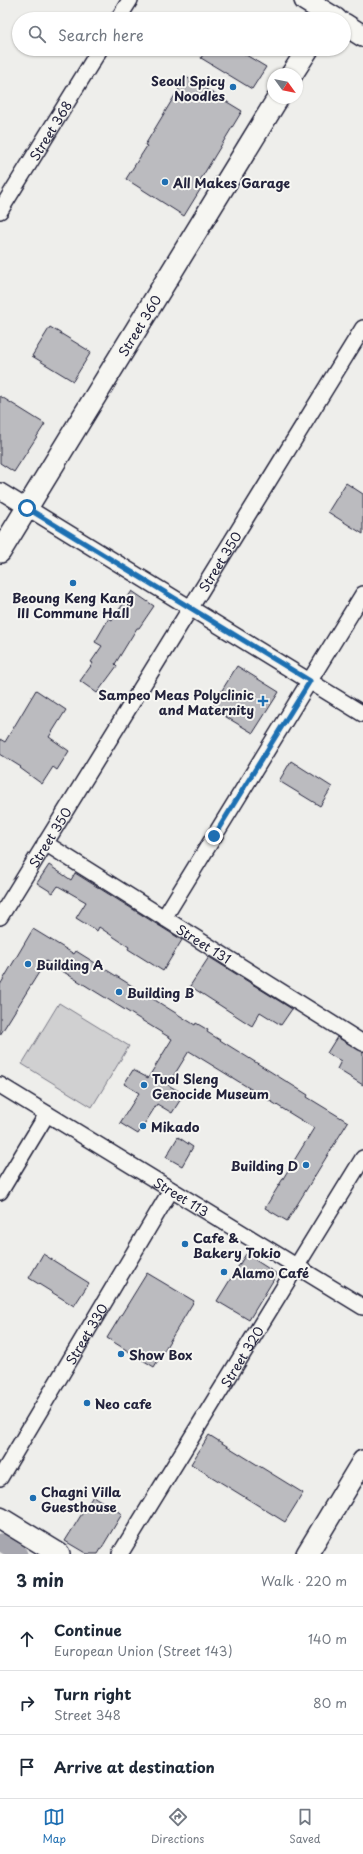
<!DOCTYPE html>
<html lang="en">
<head>
<meta charset="utf-8">
<style>
	:root { --surface:#fff; --page:#f2f2f3; --text:#1f2937; --muted:#747a83; --line:#e0e1e3; --accent:#1f6fb2 }
	body { margin:0; font-family:"Playpen Sans",sans-serif; background:var(--page); color:var(--text) }
	.compass { position:absolute; left:267px; top:68px; width:36px; height:36px; border-radius:50%; background:var(--surface); box-shadow:0 1px 3px #0004; rotate:123deg }
	.stop { position:absolute; width:12px; height:12px; margin:-9px; border:3px solid #1f6fb2; border-radius:50%; background:#fff }
	.stop.end { background:#1f6fb2; border-color:#fff; box-shadow:0 1px 4px #0008 }
	.list { margin:0; padding:0; list-style:none }
	h2 { display:flex; justify-content:space-between; align-items:center; height:52px; margin:0; padding:0 16px; font-size:17px }
	h2 small { font-size:13px; font-weight:400; color:var(--muted) }
	.list li { display:grid; grid-template-columns:26px 1fr auto; gap:12px; align-items:center; box-sizing:border-box; height:64px; padding:0 16px; border-top:1px solid var(--line) }
	.list b { display:block; font-size:15px; white-space:nowrap }
	.list p { margin:0; font-size:13px; white-space:nowrap; color:var(--muted) }
	.list em { font-size:13px; font-style:normal; color:var(--muted) }
	.icon { flex:none; width:22px; height:22px; fill:none; stroke:currentColor; stroke-width:2; stroke-linecap:round; stroke-linejoin:round }
	.map { position:relative; flex:none; width:363px; height:1554px; overflow:hidden }
	.search { position:absolute; background:var(--surface); box-shadow:0 1px 3px #0004; left:12px; right:12px; top:12px; height:44px; display:flex; align-items:center; gap:10px; box-sizing:border-box; padding:0 14px; border-radius:22px; color:var(--muted); font-size:15px }
	.sheet { height:244px; background:var(--surface) }
	nav { display:flex; justify-content:space-around; align-items:center; box-sizing:border-box; height:56px; border-top:1px solid var(--line); background:var(--surface); font-size:11px; color:var(--muted) }
	nav a { display:grid; justify-items:center; gap:2px }
	nav .on { color:var(--accent) }
	.map>svg:first-child { display:block }
	.green { fill:#d0d0d1; stroke:#797986 }
	.lines { fill:none; stroke-linecap:round; stroke-linejoin:round }
	.canal { stroke:#a7a7af; stroke-width:17 }
	.building { fill:#bbbbbf; stroke:#22223b }
	.street-casing { stroke:#22223b; stroke-width:18 }
	.secondary-casing { stroke:#22223b; stroke-width:24 }
	.street { stroke:#f6f6f2; stroke-width:15 }
	.secondary { stroke:#f6f6f2; stroke-width:21 }
	.route { stroke:#1f6fb2; stroke-width:5 }
	.poi-dot { fill:#1f6fb2; stroke:#f6f6f2; stroke-width:1.5 }
	.labels { text-anchor:middle; dominant-baseline:central; stroke-width:4; stroke-linejoin:round; paint-order:stroke }
	.poi-label { font-size:13px; font-weight:bold; fill:#22223b; stroke:#f6f6f2; text-anchor:start }
	.street-label { font-size:13px; fill:#22223b; stroke:#f6f6f2 }
</style>
</head>
<body>
<div class="map">
<svg width="363" height="1554" viewBox="0 0 363 1554">
	<rect width="100%" height="100%" fill="#eeeeeb"/>
	<filter id="ink" filterUnits="userSpaceOnUse"><feTurbulence type="fractalNoise" baseFrequency=".025" numOctaves="2"/><feDisplacementMap in="SourceGraphic" scale="8" xChannelSelector="R" yChannelSelector="G"/><feConvolveMatrix kernelMatrix="1 2 1 2 8 2 1 2 1" color-interpolation-filters="sRGB"/></filter>
	<g filter="url(#ink)">
		<path class="green" d="M59 1003 129 1046 92 1107 22 1064Z"/>
		<g class="lines">
			<path class="canal" d="M0 1542 19 1554"/>
		</g>
		<path class="building" d="M206 49H236L266 67 252 89 201 58Z
			M186 77 242 111 199 182 203 185 184 216 126 179 147 146 145 145Z
			M50 327 91 352 73 381 32 356Z
			M0 396 45 424 14 472 0 463Z
			M346 483 363 494V534L328 512Z
			M132 591 154 606 139 628H137L115 664 117 666 97 693 80 681 93 663 91 662 102 646 95 642 109 618 112 620Z
			M237 666 279 692 253 733 211 708Z
			M36 690 66 710 49 737 69 751 57 770 53 767 42 784 20 768 21 767 0 754V739L5 742Z
			M291 761 332 787 320 806 279 781Z
			M49 865 71 880 75 873 182 940 163 971 128 949 129 947 99 927 97 931 76 918 86 902 58 886 53 893 37 883Z
			M33 929 74 954 76 951 195 1025 196 1023 208 1030 207 1032 308 1095 307 1097 348 1122 287 1221 265 1208 314 1128 189 1051 168 1085 184 1094 172 1113 157 1104 138 1134 120 1123 139 1093 124 1084 133 1070 148 1078 172 1039 46 961 0 1035V985Z
			M209 957 292 1009 281 1025 260 1012 252 1026 190 986Z
			M337 1037 363 1052V1085L337 1069 341 1061 327 1053Z
			M178 1137 193 1147 182 1166 166 1157Z
			M43 1254 89 1283 74 1306 29 1278Z
			M246 1254 277 1274 249 1320 217 1301Z
			M147 1273 194 1301 154 1367 107 1338Z
			M209 1435 303 1493 285 1522 191 1464Z
			M93 1496 122 1514 98 1554H87L65 1541Z"/>
		<g class="lines">
			<defs>
				<g id="street">
					<path d="M118 19 130 0"/>
					<path id="s1" d="M0 211 100 49"/>
					<path d="M0 491 363 714"/>
					<path id="s2" d="M45 843 363 1043"/>
					<path id="s3" d="M0 917 363 328"/>
					<path d="M164 918 363 594"/>
					<path id="s4" d="M0 1085 363 1307"/>
					<path d="M0 1192 47 1114"/>
					<path id="s5" d="M0 1478 171 1190"/>
					<path id="s6" d="M120 1554 363 1158"/>
				</g>
				<g id="secondary">
					<path d="M305 0 336 19"/>
					<path d="M344 24 363 36"/>
					<path d="M292 74 308 49"/>
					<path id="s7" d="M0 552 278 98"/>
					<path d="M0 1518 59 1554"/>
					<path d="M307 1554 363 1461"/>
				</g>
			</defs>
			<use href="#street" class="street-casing"/>
			<use href="#secondary" class="secondary-casing"/>
			<use href="#street" class="street"/>
			<use href="#secondary" class="secondary"/>
		</g>
	</g>
	<g class="lines" filter="url(#ink)">
		<path class="route" d="M27 508 310 681 214 836"/>
	</g>
	<g class="poi-dot">
		<circle cx="233" cy="87" r="4"/>
		<circle cx="165" cy="182" r="4"/>
		<circle cx="73" cy="583" r="4"/>
		<path d="M261 695h4v4h4v4h-4v4h-4v-4h-4v-4h4z"/>
		<circle cx="28" cy="964" r="4"/>
		<circle cx="119" cy="992" r="4"/>
		<circle cx="144" cy="1085" r="4"/>
		<circle cx="143" cy="1126" r="4"/>
		<circle cx="306" cy="1165" r="4"/>
		<circle cx="185" cy="1244" r="4"/>
		<circle cx="224" cy="1272" r="4"/>
		<circle cx="121" cy="1354" r="4"/>
		<circle cx="87" cy="1403" r="4"/>
		<circle cx="33" cy="1498" r="4"/>
	</g>
	<g class="labels">
		<g class="poi-label">
			<text x="225" y="80" text-anchor="end">Seoul Spicy<tspan x="225" dy="15">Noodles</tspan></text>
			<text x="173" y="182">All Makes Garage</text>
			<text x="73" y="597" text-anchor="middle">Beoung Keng Kang<tspan x="73" dy="15">III Commune Hall</tspan></text>
			<text x="254" y="694" text-anchor="end">Sampeo Meas Polyclinic<tspan x="254" dy="15">and Maternity</tspan></text>
			<text x="36" y="964">Building A</text>
			<text x="127" y="992">Building B</text>
			<text x="152" y="1078">Tuol Sleng<tspan x="152" dy="15">Genocide Museum</tspan></text>
			<text x="151" y="1126">Mikado</text>
			<text x="298" y="1165" text-anchor="end">Building D</text>
			<text x="193" y="1237">Cafe &amp;<tspan x="193" dy="15">Bakery Tokio</tspan></text>
			<text x="232" y="1272">Alamo Café</text>
			<text x="129" y="1354">Show Box</text>
			<text x="95" y="1403">Neo cafe</text>
			<text x="41" y="1491">Chagni Villa<tspan x="41" dy="15">Guesthouse</tspan></text>
		</g>
		<g class="street-label">
			<text stroke="none"><textPath href="#s1" startOffset="95">Street 368</textPath></text>
			<text stroke="none"><textPath href="#s7" startOffset="266">Street 360</textPath></text>
			<text stroke="none"><textPath href="#s3" startOffset="418">Street 350</textPath></text>
			<text stroke="none"><textPath href="#s3" startOffset="94">Street 350</textPath></text>
			<text stroke="none"><textPath href="#s2" startOffset="188">Street 131</textPath></text>
			<text stroke="none"><textPath href="#s4" startOffset="213">Street 113</textPath></text>
			<text stroke="none"><textPath href="#s5" startOffset="168">Street 330</textPath></text>
			<text stroke="none"><textPath href="#s6" startOffset="232">Street 320</textPath></text>
		</g>
	</g>
</svg>
<svg class="compass" viewBox="-18 -18 36 36"><path d="M0-13l5 13h-10z" fill="#e53935"/><path d="M0 13l5-13h-10z" fill="#747a83"/></svg>
<div class="stop" style="left:27px;top:508px"></div>
<div class="stop end" style="left:214px;top:836px"></div>
<div class="search"><svg class="icon" aria-label="search" viewBox="0 0 24 24"><circle cx="10" cy="10" r="6"/><path d="M15 15l6 6"/></svg>Search here</div>
</div>
<section class="sheet">
<h2>3 min<small>Walk · 220 m</small></h2>
<ul class="list">
<li><svg class="icon" aria-label="ahead" viewBox="0 0 24 24"><path d="M12 20V5M6 11l6-6 6 6"/></svg><div><b>Continue</b><p>European Union (Street 143)</p></div><em>140 m</em></li>
<li><svg class="icon" aria-label="right" viewBox="0 0 24 24"><path d="M7 20v-9h11M14 6l5 5-5 5"/></svg><div><b>Turn right</b><p>Street 348</p></div><em>80 m</em></li>
<li><svg class="icon" aria-label="arrive" viewBox="0 0 24 24"><path d="M6 21V4h12l-3 4 3 4H6"/></svg><div><b>Arrive at destination</b></div></li>
</ul>
</section>
<nav>
<a class="on"><svg class="icon" aria-label="map" viewBox="0 0 24 24"><path d="M3 6l6-2 6 2 6-2v14l-6 2-6-2-6 2zM9 4v14M15 6v14"/></svg>Map</a>
<a><svg class="icon" aria-label="directions" viewBox="0 0 24 24"><path d="M12 3l9 9-9 9-9-9zM9 14v-3h6M13 9l2 2-2 2"/></svg>Directions</a>
<a><svg class="icon" aria-label="saved" viewBox="0 0 24 24"><path d="M7 4h10v16l-5-4-5 4z"/></svg>Saved</a>
</nav>
</body>
</html>
